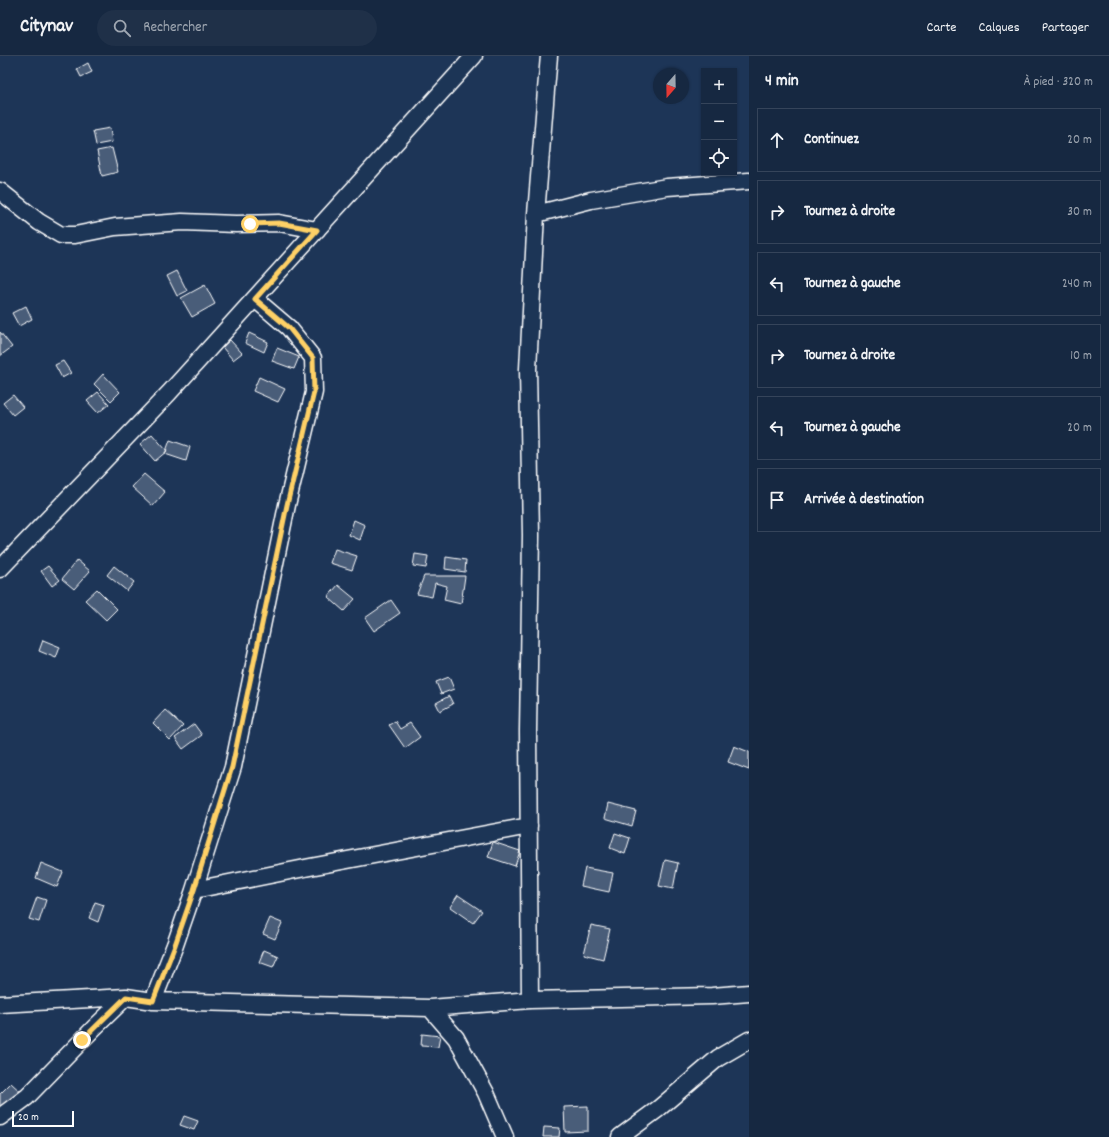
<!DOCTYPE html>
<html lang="fr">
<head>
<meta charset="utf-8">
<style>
	:root { --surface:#162841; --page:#1f3048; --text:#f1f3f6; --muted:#9ea6b1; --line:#35445a }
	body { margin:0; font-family:Dekko,sans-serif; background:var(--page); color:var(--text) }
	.controls { position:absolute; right:12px; top:12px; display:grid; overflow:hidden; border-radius:0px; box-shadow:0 1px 3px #0004 }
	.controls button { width:36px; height:36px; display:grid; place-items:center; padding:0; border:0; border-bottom:1px solid var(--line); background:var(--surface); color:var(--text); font:20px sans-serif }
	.compass { position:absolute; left:653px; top:12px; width:36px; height:36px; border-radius:50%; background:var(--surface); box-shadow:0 1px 3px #0004; rotate:200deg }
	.scale { position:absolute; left:12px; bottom:10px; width:62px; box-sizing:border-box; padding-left:4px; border:2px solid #fff; border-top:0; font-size:11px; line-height:14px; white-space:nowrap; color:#fff; -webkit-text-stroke:3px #1d3557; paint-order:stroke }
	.stop { position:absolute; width:12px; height:12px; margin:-9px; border:3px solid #ffd166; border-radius:50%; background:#fff }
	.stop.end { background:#ffd166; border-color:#fff; box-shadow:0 1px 4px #0008 }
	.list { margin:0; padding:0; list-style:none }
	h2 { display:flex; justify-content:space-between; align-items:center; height:52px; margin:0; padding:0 16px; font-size:17px }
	h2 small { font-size:13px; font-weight:400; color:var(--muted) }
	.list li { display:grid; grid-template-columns:26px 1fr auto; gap:12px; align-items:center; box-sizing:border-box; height:64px; margin:0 8px 8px; padding:0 8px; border:1px solid var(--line); border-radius:0px }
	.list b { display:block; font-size:15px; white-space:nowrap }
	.list em { font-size:13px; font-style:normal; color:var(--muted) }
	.icon { flex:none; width:22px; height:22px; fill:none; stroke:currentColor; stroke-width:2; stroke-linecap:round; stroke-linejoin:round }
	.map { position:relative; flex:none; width:749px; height:1081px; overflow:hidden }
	header { display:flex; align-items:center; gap:24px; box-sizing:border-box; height:56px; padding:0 20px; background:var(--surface); border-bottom:1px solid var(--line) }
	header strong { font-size:19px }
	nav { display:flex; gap:22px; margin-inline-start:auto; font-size:14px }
	.search { width:280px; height:36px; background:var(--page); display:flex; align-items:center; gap:10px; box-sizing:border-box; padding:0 14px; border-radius:22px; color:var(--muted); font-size:15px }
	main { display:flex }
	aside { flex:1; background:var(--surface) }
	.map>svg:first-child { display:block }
	.building { fill:#4a5d79; stroke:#fff }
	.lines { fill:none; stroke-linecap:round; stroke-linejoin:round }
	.minor-casing { stroke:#fff; stroke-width:19 }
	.minor { stroke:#1d3557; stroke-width:16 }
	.route { stroke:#ffd166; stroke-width:5 }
</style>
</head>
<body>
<header>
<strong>Citynav</strong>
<div class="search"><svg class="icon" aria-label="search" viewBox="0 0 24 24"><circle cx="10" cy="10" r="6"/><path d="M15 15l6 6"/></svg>Rechercher</div>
<nav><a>Carte</a><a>Calques</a><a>Partager</a></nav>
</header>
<main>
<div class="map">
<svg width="749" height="1081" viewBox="0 0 749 1081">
	<rect width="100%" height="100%" fill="#1d3557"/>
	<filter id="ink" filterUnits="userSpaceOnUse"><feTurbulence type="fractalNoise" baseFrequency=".025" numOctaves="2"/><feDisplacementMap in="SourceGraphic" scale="8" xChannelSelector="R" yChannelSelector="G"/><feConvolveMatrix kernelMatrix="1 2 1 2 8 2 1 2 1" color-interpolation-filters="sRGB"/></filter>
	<g filter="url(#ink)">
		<path class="building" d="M88 7 92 16 81 21 77 13Z
			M110 72 112 86 96 89 93 75Z
			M112 92 118 116 102 120 97 95Z
			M177 215 187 235 177 240 167 220Z
			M205 229 215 248 192 261 181 242Z
			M26 250 32 263 19 270 12 257Z
			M0 276 12 291 0 300Z
			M249 277 268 286 264 296 245 287Z
			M230 284 242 297 233 304 222 291Z
			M277 292 299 301 294 313 272 305Z
			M63 305 71 317 62 322 55 309Z
			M103 318 120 336 111 345 94 328Z
			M259 321 285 333 278 346 253 335Z
			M98 336 109 348 98 357 87 345Z
			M13 339 23 351 13 359 3 347Z
			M152 378 167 395 155 405 140 388Z
			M170 384 190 391 186 405 165 398Z
			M144 418 165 436 153 450 132 431Z
			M354 464 365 469 360 484 349 479Z
			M335 493 357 500 352 514 330 507Z
			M415 498 428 500 426 512 413 510Z
			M446 501 466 504 465 516 445 513Z
			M77 504 90 515 74 533 62 523Z
			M48 510 60 524 52 530 41 515Z
			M114 510 134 526 127 535 107 519Z
			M424 520H465L461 548 444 544 447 530 435 527 432 541 417 538Z
			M338 529 355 543 344 555 328 541Z
			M97 533 117 553 106 564 85 544Z
			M391 544 400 557 374 575 365 562Z
			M43 584 60 591 56 602 39 595Z
			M449 621 454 633 441 638 436 626Z
			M449 640 453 648 440 655 436 647Z
			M165 654 183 670 170 684 153 667Z
			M395 665 400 673 410 667 420 681 405 692 389 669Z
			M194 668 202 679 183 693 175 682Z
			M734 690 749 696V714L728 706Z
			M608 748 636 755 632 770 605 762Z
			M615 777 630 782 625 798 610 792Z
			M493 786 520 795 515 810 488 801Z
			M665 804 678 807 673 833 659 830Z
			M41 807 63 816 57 831 36 822Z
			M585 812 613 817 609 836 581 830Z
			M458 839 482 855 473 867 450 851Z
			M37 841 46 844 39 866 29 863Z
			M95 846 104 849 98 866 89 862Z
			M270 862 282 867 275 883 263 878Z
			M591 869 610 873 603 903 584 898Z
			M264 894 278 900 273 911 259 906Z
			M422 978 440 980 438 991 421 990Z
			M11 1027 23 1038 0 1053V1038Z
			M588 1050V1075L565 1076 564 1051Z
			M184 1060 198 1065 194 1074 180 1069Z
			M544 1071 560 1072 559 1081H543Z"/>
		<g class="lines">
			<defs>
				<path id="minor" d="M0 135 39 166 61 179H75L115 171 182 166 236 168 279 167 317 174
					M536 158 591 144 667 131 749 125
					M0 513 169 337 474 0
					M194 834 310 811 529 770
					M530 944 528 675 531 479 528 313 536 158 543 72 546 34 549 0
					M153 945 175 889 194 834 233 711 287 449 314 336 313 302 289 272 255 243
					M0 948 126 941 153 945 430 952 530 944 712 940 749 937
					M430 952 456 982 486 1037 505 1081
					M0 1061 27 1041 94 972 126 941
					M620 1081 658 1053 718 1002 749 984"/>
			</defs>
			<use href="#minor" class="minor-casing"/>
			<use href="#minor" class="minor"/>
		</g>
	</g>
	<g class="lines" filter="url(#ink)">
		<path class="route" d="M82 984 126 941 153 945 175 889 194 834 232 711 287 449 314 336 313 302 289 272 255 243 317 174 279 167 250 168"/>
	</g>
</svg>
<div class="controls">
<button>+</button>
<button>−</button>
<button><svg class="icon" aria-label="locate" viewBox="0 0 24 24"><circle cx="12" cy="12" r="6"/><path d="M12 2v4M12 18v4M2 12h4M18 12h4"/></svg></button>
</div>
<svg class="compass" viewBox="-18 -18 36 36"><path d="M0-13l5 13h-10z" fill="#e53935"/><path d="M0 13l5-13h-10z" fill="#9ea6b1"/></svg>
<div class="scale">20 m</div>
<div class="stop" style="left:250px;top:168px"></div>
<div class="stop end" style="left:82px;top:984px"></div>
</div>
<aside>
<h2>4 min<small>À pied · 320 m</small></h2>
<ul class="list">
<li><svg class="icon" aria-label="ahead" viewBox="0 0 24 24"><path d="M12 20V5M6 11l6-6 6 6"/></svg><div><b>Continuez</b></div><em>20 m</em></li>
<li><svg class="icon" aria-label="right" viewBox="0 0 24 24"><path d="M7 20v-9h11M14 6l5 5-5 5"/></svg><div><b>Tournez à droite</b></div><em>30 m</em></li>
<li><svg class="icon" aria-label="left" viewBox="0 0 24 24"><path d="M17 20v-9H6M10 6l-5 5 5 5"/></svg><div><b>Tournez à gauche</b></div><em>240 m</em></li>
<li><svg class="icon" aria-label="right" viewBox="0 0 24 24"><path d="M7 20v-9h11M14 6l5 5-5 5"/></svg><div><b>Tournez à droite</b></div><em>10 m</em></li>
<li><svg class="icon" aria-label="left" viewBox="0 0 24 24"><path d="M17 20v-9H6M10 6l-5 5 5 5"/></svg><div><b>Tournez à gauche</b></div><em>20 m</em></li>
<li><svg class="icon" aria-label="arrive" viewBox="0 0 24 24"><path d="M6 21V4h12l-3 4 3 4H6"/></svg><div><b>Arrivée à destination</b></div></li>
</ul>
</aside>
</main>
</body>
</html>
